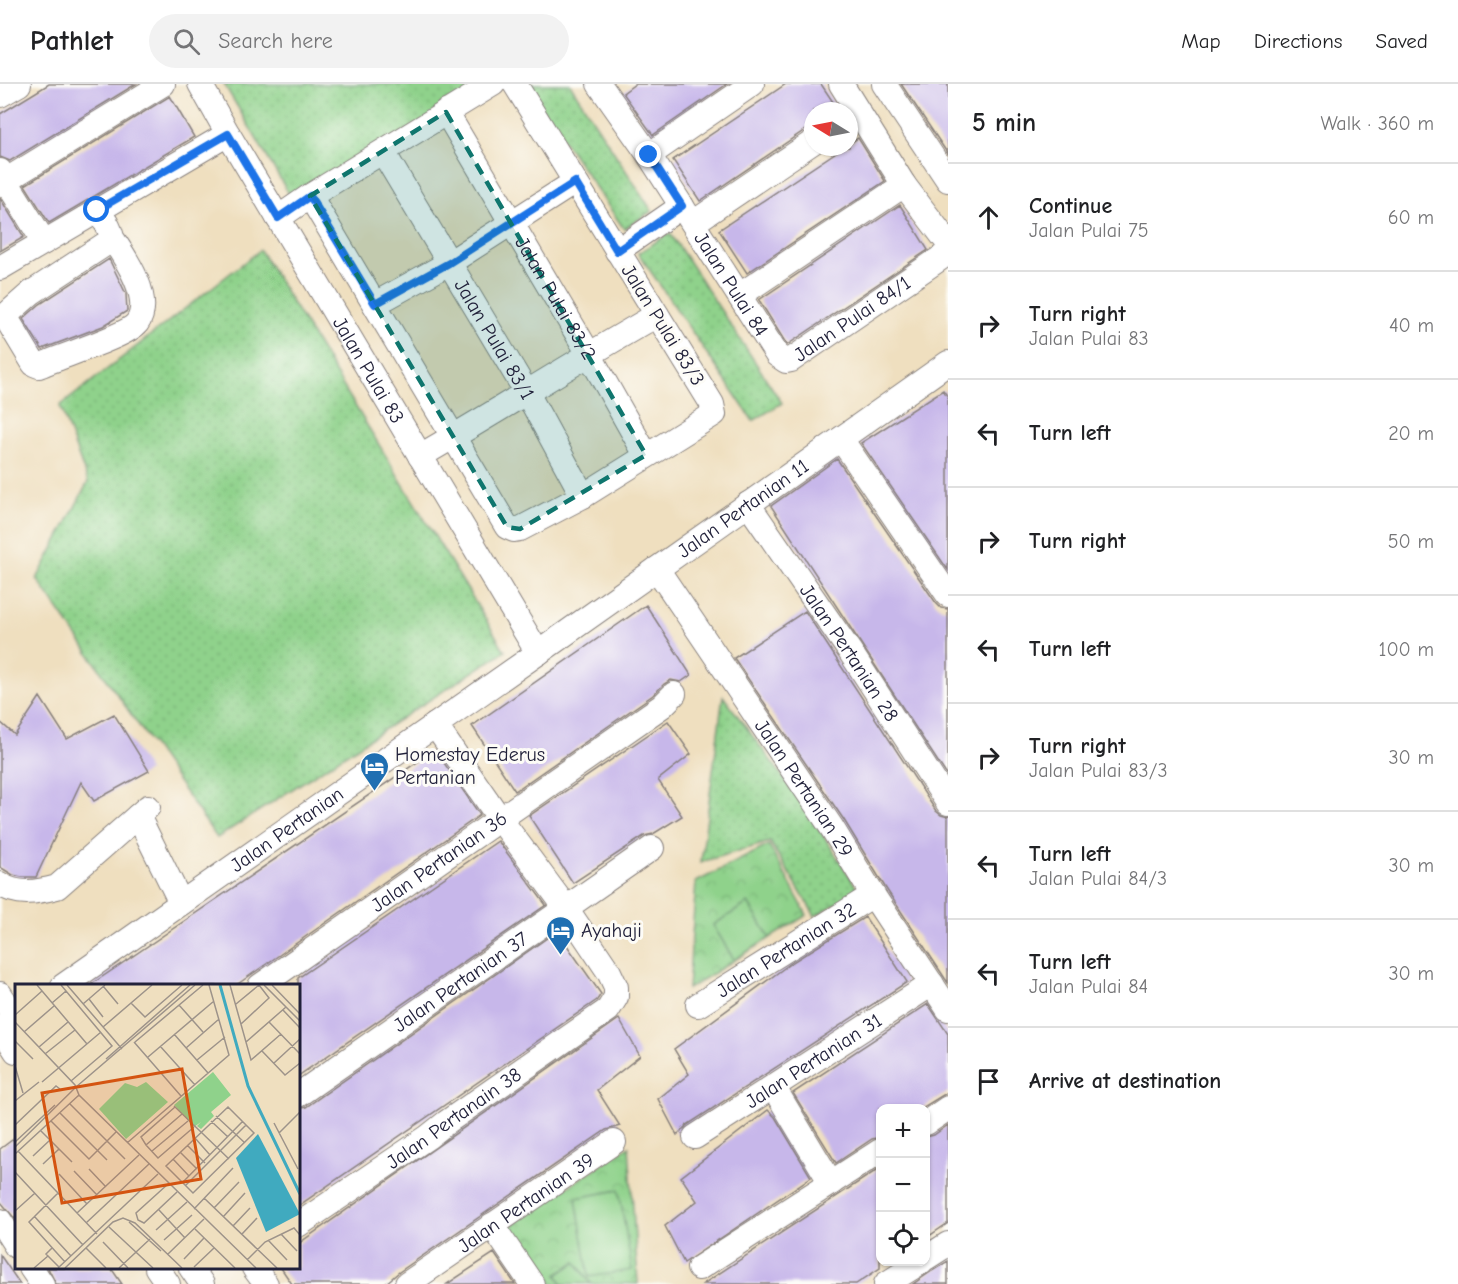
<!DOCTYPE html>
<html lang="en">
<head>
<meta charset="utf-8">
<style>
	:root { --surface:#fff; --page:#f2f2f2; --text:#202124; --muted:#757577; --line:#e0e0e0 }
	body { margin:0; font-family:"Comic Neue",sans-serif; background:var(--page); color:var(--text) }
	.controls { position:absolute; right:18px; bottom:18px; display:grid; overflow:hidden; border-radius:12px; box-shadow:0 2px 4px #0004 }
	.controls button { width:54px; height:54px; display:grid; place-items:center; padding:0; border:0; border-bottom:2px solid var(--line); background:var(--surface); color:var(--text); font:30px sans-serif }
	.compass { position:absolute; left:804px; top:18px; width:54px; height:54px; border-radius:50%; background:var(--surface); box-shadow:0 2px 4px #0004; rotate:280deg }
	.stop { position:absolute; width:18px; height:18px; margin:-14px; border:4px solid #1a73e8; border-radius:50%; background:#fff }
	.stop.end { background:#1a73e8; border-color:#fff; box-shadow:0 2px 6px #0008 }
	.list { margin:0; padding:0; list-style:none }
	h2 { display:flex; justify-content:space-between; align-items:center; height:78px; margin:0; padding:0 24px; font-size:26px }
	h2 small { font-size:20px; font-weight:400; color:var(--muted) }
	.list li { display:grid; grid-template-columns:39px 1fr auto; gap:18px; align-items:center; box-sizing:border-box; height:108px; padding:0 24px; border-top:2px solid var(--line) }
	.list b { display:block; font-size:22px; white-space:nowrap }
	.list p { margin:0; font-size:20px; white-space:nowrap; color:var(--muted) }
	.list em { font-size:20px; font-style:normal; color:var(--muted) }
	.icon { flex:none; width:33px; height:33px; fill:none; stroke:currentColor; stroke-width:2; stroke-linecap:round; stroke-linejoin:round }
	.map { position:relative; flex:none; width:948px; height:1200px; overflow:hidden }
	header { display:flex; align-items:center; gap:36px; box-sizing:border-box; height:84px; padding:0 30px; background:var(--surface); border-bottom:2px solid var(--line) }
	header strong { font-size:28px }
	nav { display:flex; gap:33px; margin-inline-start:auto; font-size:21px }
	.search { width:420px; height:54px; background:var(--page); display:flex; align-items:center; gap:15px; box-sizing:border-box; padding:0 21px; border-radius:33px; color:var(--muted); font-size:22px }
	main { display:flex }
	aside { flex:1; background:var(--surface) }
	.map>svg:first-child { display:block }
	.grass { fill:url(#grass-dots); stroke:#587a63; stroke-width:1.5 }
	.park { fill:url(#park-crowns); stroke:#587a63; stroke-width:1.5 }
	.pitch { fill:#8fd28b; stroke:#587a63; stroke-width:1.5 }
	.building { fill:#c7b7ea }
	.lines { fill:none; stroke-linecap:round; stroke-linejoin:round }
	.minor-casing { stroke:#88807d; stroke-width:26 }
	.minor { stroke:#fff; stroke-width:24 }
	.route { stroke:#1a73e8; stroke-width:8 }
	.marked { fill:#0f766e; fill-opacity:0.2; stroke:#0f766e; stroke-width:4.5; stroke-dasharray:12 8; stroke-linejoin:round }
	.labels { text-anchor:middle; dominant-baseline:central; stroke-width:6; stroke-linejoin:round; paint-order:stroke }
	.street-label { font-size:20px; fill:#22223b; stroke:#fdfcf7 }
	.poi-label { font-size:20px; fill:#22223b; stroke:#fdfcf7; text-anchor:start }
	.inset-river { fill:none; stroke:#40aabf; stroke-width:3 }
	.inset-road { fill:none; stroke:#9d938a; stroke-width:1.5 }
	.view { fill:#d45411; fill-opacity:0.15; stroke:#d45411; stroke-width:3 }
	.inset-edge { fill:none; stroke:#22223b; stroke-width:3 }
</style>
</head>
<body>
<header>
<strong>Pathlet</strong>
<div class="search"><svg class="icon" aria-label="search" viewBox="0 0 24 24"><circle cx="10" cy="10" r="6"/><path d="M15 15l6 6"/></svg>Search here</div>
<nav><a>Map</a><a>Directions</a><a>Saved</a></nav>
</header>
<main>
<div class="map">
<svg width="948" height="1200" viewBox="0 0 948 1200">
	<defs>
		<pattern id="grass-dots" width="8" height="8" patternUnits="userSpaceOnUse" patternTransform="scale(1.5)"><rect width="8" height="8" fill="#8fd28b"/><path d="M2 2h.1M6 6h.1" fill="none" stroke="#7bb479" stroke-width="1.8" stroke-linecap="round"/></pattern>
		<pattern id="park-crowns" width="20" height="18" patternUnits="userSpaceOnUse" patternTransform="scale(1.5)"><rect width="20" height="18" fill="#8fd28b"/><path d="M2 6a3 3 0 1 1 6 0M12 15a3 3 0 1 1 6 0" fill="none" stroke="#7bb479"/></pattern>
	</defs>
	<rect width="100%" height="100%" fill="#fdfcf7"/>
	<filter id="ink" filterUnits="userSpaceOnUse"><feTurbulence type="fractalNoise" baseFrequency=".0167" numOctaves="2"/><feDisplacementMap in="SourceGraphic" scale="12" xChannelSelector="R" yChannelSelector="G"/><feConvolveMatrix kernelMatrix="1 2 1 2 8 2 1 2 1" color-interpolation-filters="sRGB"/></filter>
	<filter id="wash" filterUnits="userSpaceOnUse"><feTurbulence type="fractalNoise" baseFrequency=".008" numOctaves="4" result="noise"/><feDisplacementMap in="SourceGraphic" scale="24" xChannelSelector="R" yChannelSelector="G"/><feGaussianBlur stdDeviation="1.35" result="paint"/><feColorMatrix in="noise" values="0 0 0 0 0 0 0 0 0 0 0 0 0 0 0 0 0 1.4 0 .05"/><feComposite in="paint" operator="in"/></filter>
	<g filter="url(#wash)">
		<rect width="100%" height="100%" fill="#efdfbf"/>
		<path class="grass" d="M224 0H489L293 117Z
			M525 0H570L652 127 624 145Z
			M670 149 782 319 753 337 638 169Z
			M260 166 505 567 217 754 37 495 88 398 60 322Z
			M723 612 803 720 859 807 815 832 770 758 701 778Z"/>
		<path class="park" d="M769 761 807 831 688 905 696 798Z
			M629 1062 638 1200H591L575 1178 557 1191 563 1200H539L504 1146Z"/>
		<path class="pitch" d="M748 819 770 854 734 876 713 841Z
			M619 1106 632 1186 589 1193 576 1114Z
			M576 1178 591 1200H563L557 1191Z"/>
		<g id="blocks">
			<path class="building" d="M49 0H136L10 77 0 73V30Z
				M635 0H727L653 51 623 9Z
				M786 0H821L839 27H813V44L805 46 700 117 673 76Z
				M901 0H948V70Z
				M170 12 194 53 49 139 25 101Z
				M858 54 885 97 747 189 719 146 844 63H849V60Z
				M0 114 24 153 0 167Z
				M900 121 928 166 787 261 759 216Z
				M109 175 126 210 127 227 103 242 42 265 23 235 40 220Z
				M943 306 948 313V486L861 359Z
				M837 375 936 519 941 524 948 525V693L771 422Z
				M646 521 691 591 681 598 671 596 664 600 653 611 515 707 472 642Z
				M805 527 936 727 941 731 948 733V899L885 803 844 736 734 574Z
				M40 613 67 655 114 630 149 687 94 717 81 698 36 793H22L13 791 0 783V638L15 651Z
				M668 637 691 670 658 696 682 732 653 750 644 752 573 799 529 732Z
				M435 666 480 731 252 890 235 902H89Z
				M498 757 546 821 298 992V894Z
				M865 833 907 898 687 1041 677 1051 658 1015 689 990 674 965 791 879Z
				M557 847 601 910 597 916 298 1122V1025L306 1023Z
				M928 920 948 950V1008L922 1024H880V1053L872 1055 836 1079 793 1009Z
				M619 935 640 972 597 1006 620 1042 606 1046 399 1188 385 1200H292L281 1184H298V1160Z
				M768 1026 775 1033 811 1093 684 1179 665 1142 697 1117 681 1093Z
				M948 1041V1139L926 1154V1053L934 1051Z
				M16 1053V1136L0 1117V1065Z
				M880 1084V1184L856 1200H703Z
				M494 1169 515 1200H447Z
				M0 1171 20 1200H0Z
				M948 1177V1200H913L932 1187Z
				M48 1184H111L122 1200H56Z"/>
		</g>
	</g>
	<g filter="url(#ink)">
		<use href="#blocks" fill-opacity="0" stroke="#88807d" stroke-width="1.5"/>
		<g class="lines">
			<defs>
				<g id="minor">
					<path id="s1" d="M200 0 228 50 538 569"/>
					<path id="s2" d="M599 0 649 71 777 271 786 277 791 276 948 169"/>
					<path d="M841 0 904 101 948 159"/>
					<path d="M884 0 948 96"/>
					<path d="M0 11 19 0"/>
					<path id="s3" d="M446 28 589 270 646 371"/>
					<path id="s4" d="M383 68 527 309 583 412"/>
					<path d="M649 71 752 0"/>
					<path d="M0 87 44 158"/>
					<path d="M0 100 163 0"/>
					<path d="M310 112 507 443 514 446 520 445 583 412 714 330 712 320 515 0"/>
					<path d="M97 126C104 135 110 143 112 154L107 159 31 209 5 232 34 280 39 282C58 273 127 252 137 239 154 215 125 173 112 154"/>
					<path d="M278 134 310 112 493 0"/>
					<path d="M693 139 813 58"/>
					<path d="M617 167 682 122"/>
					<path d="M0 184 228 50"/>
					<path d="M740 211 904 101"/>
					<path d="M375 220 449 179 575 98"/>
					<path d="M841 355 948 511"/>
					<path d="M420 372C500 326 577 276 657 231"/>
					<path id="s5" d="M748 420 849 566 948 719"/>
					<path id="s6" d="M657 485 832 744 873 811 948 925"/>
					<path d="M138 732 181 819"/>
					<path d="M0 800C17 812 38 808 57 803L148 723"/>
					<path id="s7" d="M63 902 538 569 948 279"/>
					<path id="s8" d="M260 902 662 622 674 610"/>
					<path d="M0 910 16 935"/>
					<path id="s9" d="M698 921 873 811"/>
					<path d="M0 942 16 967"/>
					<path d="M774 1004 831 1099"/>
					<path id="s10" d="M298 1011 652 764"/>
					<path d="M926 1039 948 1024"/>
					<path id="s11" d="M695 1053 932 900"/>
					<path d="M0 1137 16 1162"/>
					<path id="s12" d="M298 1141 428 1053 447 1038 608 926 616 913V903L609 888 566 824 500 735 435 641"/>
					<path d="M492 1141 532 1200"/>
					<path d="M926 1174 948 1160"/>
					<path d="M31 1184 42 1200"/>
					<path d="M157 1184 168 1200"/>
					<path d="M191 1184 202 1200"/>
					<path d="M254 1184 266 1200"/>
					<path d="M699 1184 880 1067"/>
					<path id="s13" d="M407 1200 614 1058"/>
					<path d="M886 1200 921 1178"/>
				</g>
			</defs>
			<use href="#minor" class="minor-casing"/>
			<use href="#minor" class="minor"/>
		</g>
	</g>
	<g class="lines" filter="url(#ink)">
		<path class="route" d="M97 126 228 50 278 134 310 112 375 220 449 179 575 98 617 167 682 122 649 71"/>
	</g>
	<path class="marked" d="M446 28 646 371 520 445 507 443 310 112Z"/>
	<defs>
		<symbol id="hotel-pin" viewBox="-11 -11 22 30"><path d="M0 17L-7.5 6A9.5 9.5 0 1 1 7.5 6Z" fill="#1f6fb2" stroke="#fdfcf7"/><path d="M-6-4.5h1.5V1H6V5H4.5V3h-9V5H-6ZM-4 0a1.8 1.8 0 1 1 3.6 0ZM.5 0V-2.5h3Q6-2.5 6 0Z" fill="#fff"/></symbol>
	</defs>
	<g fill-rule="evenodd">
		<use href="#hotel-pin" x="358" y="666" width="33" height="45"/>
		<use href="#hotel-pin" x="544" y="830" width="33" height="45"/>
	</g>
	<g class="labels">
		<g class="street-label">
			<text stroke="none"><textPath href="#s2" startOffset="240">Jalan Pulai 84</textPath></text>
			<text stroke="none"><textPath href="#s3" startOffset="216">Jalan Pulai 83/2</textPath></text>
			<text stroke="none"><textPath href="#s2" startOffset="414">Jalan Pulai 84/1</textPath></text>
			<text transform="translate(663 241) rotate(58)">Jalan Pulai 83/3</text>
			<text stroke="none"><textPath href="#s4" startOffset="218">Jalan Pulai 83/1</textPath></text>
			<text stroke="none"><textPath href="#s1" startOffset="332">Jalan Pulai 83</textPath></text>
			<text stroke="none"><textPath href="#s7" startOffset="831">Jalan Pertanian 11</textPath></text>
			<text stroke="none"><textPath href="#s5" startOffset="180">Jalan Pertanian 28</textPath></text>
			<text stroke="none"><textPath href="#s6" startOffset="264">Jalan Pertanian 29</textPath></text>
			<text stroke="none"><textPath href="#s7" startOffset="273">Jalan Pertanian</textPath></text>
			<text stroke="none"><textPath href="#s8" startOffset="218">Jalan Pertanian 36</textPath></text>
			<text stroke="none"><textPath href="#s9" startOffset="104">Jalan Pertanian 32</textPath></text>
			<text stroke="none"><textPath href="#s10" startOffset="198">Jalan Pertanian 37</textPath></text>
			<text stroke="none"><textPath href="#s11" startOffset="141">Jalan Pertanian 31</textPath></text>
			<text stroke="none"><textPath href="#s12" startOffset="189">Jalan Pertanain 38</textPath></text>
			<text stroke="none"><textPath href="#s13" startOffset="144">Jalan Pertanian 39</textPath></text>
		</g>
		<g class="poi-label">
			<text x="395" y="670">Homestay Ederus<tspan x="395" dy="23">Pertanian</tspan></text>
			<text x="581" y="846">Ayahaji</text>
		</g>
	</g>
	<g transform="translate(15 900)">
		<rect width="285" height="285" fill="#efdfbf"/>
		<path d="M198 88 216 111 196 128 199 132 186 145 182 142 186 138 179 143 159 121ZM131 98 153 118 111 155 84 125 110 99 122 103Z" fill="#8fd28b"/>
		<path d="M243 150 285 230 251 248 221 174Z" fill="#40aabf"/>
		<path class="inset-river" d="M205 1 233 102 285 210"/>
		<path class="inset-road" d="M22 1 72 60M46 1 97 62 56 97M52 1 107 65M215 1 236 76 266 50M249 1 285 37M257 1 285 30M88 2 103 20M74 15 88 33M37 19 51 7M116 19 130 33 167 1M68 20 90 1M221 20 244 1M164 21 188 48M268 26 285 44M0 31 27 7M0 38 60 101 64 111 241 284M254 38 285 70M226 40 254 14 244 1M88 43 137 1M9 48 39 22M159 50 193 89M0 57 18 75M119 58 166 112M120 58 188 1M231 58 271 23M145 62 180 101M24 63 53 38M171 64 204 35M247 67 270 91 285 79M30 70 60 46M133 73 199 17M91 75 175 1M182 76 210 53M259 79 285 55M0 82 8 109M27 98 86 48M0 117 24 98M55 120 110 175M159 122 214 175M160 123 126 153 131 161 143 174 179 143M213 123 239 149 178 209 151 182ZM45 129 92 176M201 132 230 159M36 137 74 175 101 148M196 137 213 153M259 139 283 185M0 141 41 102 45 105M26 147 57 178M264 149 285 128M180 154 195 171M0 158 40 121M112 159 214 71 194 1M131 161 167 130M172 161 190 179M0 163 61 103 180 1M3 167 82 250M137 167 173 137M165 168 182 185M0 170 64 111M18 172 35 156M158 175 174 192M28 180 44 165M74 185 91 203M59 187 82 211M0 188 68 261M44 190 72 220M167 199 228 137M153 200 121 229 123 236 129 239 162 208M170 202 231 141M43 209 14 238 50 278M189 214 262 284M199 224 224 198M179 225 218 184M144 226 170 254M0 227 20 209M62 229 124 171M19 232 56 272M208 233 230 209M114 238 146 267M71 239 134 180M218 242 235 224M94 243 138 284M180 245 220 284M141 246 172 218M227 250 242 234M266 250 282 267M149 256 177 231M253 256 272 276M88 258 113 284M37 264 31 270 44 283M71 264 91 284M153 270 189 235M169 275 189 254M232 276 250 258 279 244 285 251M179 283 199 264M19 284 33 272M43 284 143 190M50 284 98 238 108 234 120 239 167 284M104 284 135 255"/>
		<path class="view" d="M167 85 186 195 47 219 27 109Z"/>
		<rect width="285" height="285" class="inset-edge"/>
	</g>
</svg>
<div class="controls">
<button>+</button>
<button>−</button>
<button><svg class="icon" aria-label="locate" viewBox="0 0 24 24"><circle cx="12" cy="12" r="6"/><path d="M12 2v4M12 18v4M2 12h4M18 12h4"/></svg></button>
</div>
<svg class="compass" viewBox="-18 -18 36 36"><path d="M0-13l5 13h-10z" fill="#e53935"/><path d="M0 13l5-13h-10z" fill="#757577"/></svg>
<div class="stop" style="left:97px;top:126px"></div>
<div class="stop end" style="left:649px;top:71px"></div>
</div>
<aside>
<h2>5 min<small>Walk · 360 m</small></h2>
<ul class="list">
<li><svg class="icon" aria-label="ahead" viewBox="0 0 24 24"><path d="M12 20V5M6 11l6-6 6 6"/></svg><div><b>Continue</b><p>Jalan Pulai 75</p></div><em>60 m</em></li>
<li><svg class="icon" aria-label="right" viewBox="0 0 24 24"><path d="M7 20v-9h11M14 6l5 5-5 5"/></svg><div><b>Turn right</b><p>Jalan Pulai 83</p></div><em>40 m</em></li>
<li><svg class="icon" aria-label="left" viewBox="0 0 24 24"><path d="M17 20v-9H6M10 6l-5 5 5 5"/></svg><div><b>Turn left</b></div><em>20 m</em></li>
<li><svg class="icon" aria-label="right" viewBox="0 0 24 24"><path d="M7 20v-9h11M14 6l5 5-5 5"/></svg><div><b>Turn right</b></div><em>50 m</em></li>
<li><svg class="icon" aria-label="left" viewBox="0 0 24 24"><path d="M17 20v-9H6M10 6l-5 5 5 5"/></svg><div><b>Turn left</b></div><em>100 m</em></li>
<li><svg class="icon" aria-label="right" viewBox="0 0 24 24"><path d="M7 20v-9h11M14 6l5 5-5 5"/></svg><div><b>Turn right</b><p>Jalan Pulai 83/3</p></div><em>30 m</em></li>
<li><svg class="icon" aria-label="left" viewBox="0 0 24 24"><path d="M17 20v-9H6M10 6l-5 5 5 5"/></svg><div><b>Turn left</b><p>Jalan Pulai 84/3</p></div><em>30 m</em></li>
<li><svg class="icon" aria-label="left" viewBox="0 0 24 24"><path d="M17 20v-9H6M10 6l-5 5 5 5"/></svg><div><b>Turn left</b><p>Jalan Pulai 84</p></div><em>30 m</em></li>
<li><svg class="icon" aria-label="arrive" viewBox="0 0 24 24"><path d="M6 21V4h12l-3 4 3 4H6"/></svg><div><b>Arrive at destination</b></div></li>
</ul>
</aside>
</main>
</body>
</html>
